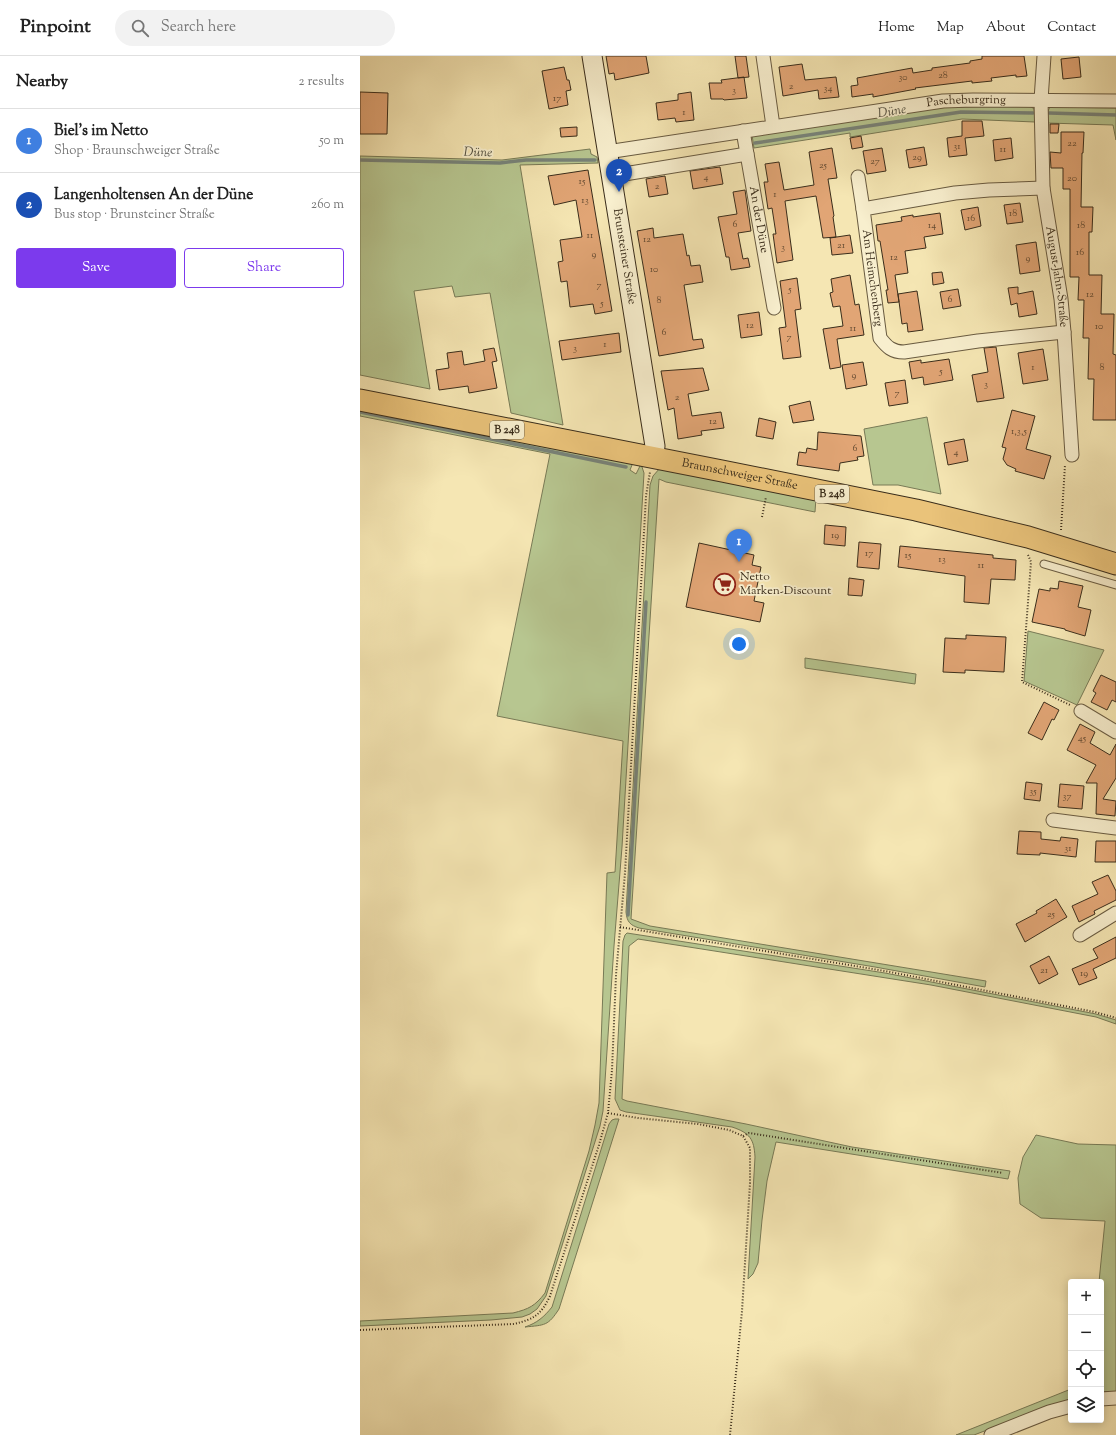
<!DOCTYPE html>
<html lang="en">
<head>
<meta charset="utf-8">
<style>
	:root { --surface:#fff; --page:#f2f2f2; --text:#222; --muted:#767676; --line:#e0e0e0; --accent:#7c3aed }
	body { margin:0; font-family:"Sorts Mill Goudy",serif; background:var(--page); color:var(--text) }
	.controls { position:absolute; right:12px; bottom:12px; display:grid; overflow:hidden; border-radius:4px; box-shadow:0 2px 10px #0003 }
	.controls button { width:36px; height:36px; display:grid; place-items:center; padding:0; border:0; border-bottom:1px solid var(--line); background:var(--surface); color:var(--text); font:20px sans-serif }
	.you { position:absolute; left:379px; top:588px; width:14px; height:14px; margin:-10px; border:3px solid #fff; border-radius:50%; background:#1a73e8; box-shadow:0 0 0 6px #1a73e833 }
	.badge { display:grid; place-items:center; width:26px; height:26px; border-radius:50%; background:var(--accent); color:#fff; font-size:13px; font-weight:700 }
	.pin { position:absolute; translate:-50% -33px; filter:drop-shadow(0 1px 2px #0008) }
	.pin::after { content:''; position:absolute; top:21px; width:14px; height:12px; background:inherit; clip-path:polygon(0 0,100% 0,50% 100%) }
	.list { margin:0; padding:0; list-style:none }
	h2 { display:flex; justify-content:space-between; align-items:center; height:52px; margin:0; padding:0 16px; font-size:17px }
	h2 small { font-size:13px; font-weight:400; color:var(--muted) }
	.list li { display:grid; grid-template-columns:26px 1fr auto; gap:12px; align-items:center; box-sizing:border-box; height:64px; padding:0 16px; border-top:1px solid var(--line) }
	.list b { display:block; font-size:15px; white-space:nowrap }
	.list p { margin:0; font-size:13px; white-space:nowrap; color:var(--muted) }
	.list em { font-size:13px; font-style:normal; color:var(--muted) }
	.actions { display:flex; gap:8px; padding:12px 16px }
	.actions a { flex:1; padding:9px 0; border:1px solid var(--accent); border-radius:4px; text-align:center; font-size:14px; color:var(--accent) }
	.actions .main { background:var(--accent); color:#fff }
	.icon { flex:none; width:22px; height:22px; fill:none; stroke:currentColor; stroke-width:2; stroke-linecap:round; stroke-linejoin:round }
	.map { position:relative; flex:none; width:756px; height:1379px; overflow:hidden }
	header { display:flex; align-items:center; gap:24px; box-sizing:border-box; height:56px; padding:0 20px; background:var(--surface); border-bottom:1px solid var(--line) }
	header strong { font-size:19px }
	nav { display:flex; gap:22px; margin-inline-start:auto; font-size:14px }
	.search { width:280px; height:36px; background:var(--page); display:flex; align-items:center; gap:10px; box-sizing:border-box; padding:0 14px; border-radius:22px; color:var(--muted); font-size:15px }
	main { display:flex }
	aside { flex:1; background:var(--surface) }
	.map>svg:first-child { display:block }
	.green { fill:#b7c690; stroke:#787a56 }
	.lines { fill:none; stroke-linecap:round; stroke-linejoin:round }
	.stream { stroke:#788379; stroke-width:3.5 }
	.building { fill:#e1a575; stroke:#3a2d1b }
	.lane-casing { stroke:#695b41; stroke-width:9 }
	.street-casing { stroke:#695b41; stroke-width:15 }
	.secondary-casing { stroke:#3a2d1b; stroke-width:21 }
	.primary-casing { stroke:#3a2d1b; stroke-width:23 }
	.path { stroke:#3a2d1b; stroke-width:2; stroke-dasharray:1 2; stroke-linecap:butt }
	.lane { stroke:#f8efce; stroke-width:7 }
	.street { stroke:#f8efce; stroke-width:13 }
	.secondary { stroke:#f8efce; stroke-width:19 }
	.primary { stroke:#eac37a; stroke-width:21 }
	.labels { text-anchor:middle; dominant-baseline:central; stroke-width:3.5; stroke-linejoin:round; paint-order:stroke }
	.number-label { font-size:10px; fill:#644b32 }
	.shield { fill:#f8efce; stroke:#736751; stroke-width:1 }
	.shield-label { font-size:11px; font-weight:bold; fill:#3a2d1b }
	.street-label { font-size:12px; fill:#3a2d1b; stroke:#f8efce }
	.poi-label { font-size:12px; fill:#3a2d1b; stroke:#f8efce; text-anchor:start }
	.water-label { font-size:13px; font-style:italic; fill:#545142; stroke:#f8efce }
</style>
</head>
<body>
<header>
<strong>Pinpoint</strong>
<div class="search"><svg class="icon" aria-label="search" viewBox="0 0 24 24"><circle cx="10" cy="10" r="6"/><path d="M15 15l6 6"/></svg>Search here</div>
<nav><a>Home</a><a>Map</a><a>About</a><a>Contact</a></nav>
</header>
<main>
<aside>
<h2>Nearby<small>2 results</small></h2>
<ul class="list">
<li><span class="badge" style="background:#3f7fe0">1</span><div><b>Biel's im Netto</b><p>Shop · Braunschweiger Straße</p></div><em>50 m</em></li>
<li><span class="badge" style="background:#1a4fb4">2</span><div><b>Langenholtensen An der Düne</b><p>Bus stop · Brunsteiner Straße</p></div><em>260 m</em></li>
</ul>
<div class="actions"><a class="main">Save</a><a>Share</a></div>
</aside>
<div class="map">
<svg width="756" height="1379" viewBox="0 0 756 1379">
	<rect width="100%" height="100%" fill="#f5e6b3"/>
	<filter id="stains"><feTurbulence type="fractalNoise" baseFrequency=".005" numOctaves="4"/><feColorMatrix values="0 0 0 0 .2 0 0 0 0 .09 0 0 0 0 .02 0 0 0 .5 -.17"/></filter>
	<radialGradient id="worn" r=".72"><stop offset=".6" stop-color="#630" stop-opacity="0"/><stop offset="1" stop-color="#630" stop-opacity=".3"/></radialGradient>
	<path class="green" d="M669 49 674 53 675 66 602 63 490 81V77L394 92 392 79 569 52Z
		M690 51 756 52V84L753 69 687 67 686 59Z
		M230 93 231 98 237 101 238 107 160 109 203 369 151 357 130 237 95 241 92 230 54 235 70 333 0 319V100L142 104Z
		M0 351 271 404 272 409 270 414 276 418 281 408 284 417 262 791 254 890 243 1055 240 1070 186 1240 177 1253 170 1258 162 1261 131 1264 0 1270V1265L153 1257C169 1253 175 1250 185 1237L229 1095 235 1069 239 1047 247 817 255 816 263 685 137 660 190 398 0 360Z
		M567 361 581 438 538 429H513L504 373Z
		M300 412 456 442 455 456 306 426 299 423 271 863 290 870 626 925 625 931 515 911 279 872C270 869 267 866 266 856L290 429 293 420Z
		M668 575 744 594 717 649 664 625Z
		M445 602 556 618 555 628 445 612Z
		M267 877 525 917 736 958 756 964V968L736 961 571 929 278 883 269 890 262 1043 267 1045 386 1068 492 1091 650 1115 648 1123 416 1086 407 1125 402 1164 398 1207 393 1218 388 1223 395 1101C394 1083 390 1077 372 1071L266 1056 260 1054 255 1043 263 885 265 879Z
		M255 1063H259L199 1253C188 1270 185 1269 165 1271 177 1267 184 1261 192 1251L249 1068 252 1064Z
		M676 1079 718 1088 756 1089V1336H741V1226H739L745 1165 681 1162 660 1148 658 1122 663 1101Z
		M711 1333V1343L695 1348 614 1379H596Z"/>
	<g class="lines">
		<path class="stream" d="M689 57 756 59
			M395 87 601 56 673 57
			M0 104 140 107 166 104H235
			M0 356 266 411
			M268 859 286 546"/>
	</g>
	<path class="building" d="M246 0H286L289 17 255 24 254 17 249 18Z
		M375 0H386L389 21 378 22Z
		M622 0H664L667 20 656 21V19L631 22 632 25 612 27V25L555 32 556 33 513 41V38L492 41 491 30 498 29 497 22 552 12 553 17 572 14V12L610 7V5L622 3Z
		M719 1 721 21 703 23 701 3Z
		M442 8 445 24 476 21 479 41 459 43 458 34 423 40 419 11Z
		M204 11 207 24H209L211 34 206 35 208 49 189 53 182 15Z
		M384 21 387 42 364 44 363 43H351L349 27H362L361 24Z
		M0 36 28 37 27 78H0Z
		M331 36 334 64 316 66 315 62 298 64 296 47 318 44V38Z
		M602 65H622L624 80 605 82 607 99 589 101 587 82 602 80Z
		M690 68H699L698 77H690Z
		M217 71V80L201 81 200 72Z
		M701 76H724L723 97H722L721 151H733L732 176H729V219H742L741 258H754L753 298 756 299V364H733L734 323H728L729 282H723L724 244H718L719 221H710V133H703V112H691L690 96 701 97Z
		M501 80 503 91 492 93 490 82Z
		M651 82 653 102 635 105 633 84Z
		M564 91 567 109 549 112 546 94Z
		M472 92 477 122 468 123 474 160 473 161 476 181 463 182 456 140 425 145 433 204 417 207 413 178H416L412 152 408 153 404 126H408L405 108 419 106 424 134 454 129 449 96Z
		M522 92 526 115 507 118 503 95Z
		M360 111 363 128 333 133 330 115Z
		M228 114 252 255 235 258 233 248 210 251 207 225 201 226 198 206 203 205 200 184 222 181 216 144 194 149 188 120Z
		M305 120 308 138 289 141 286 123Z
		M385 134 391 175 378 177 383 203 388 202 390 211 371 214 369 201H366L358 161 377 158 373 136Z
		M660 147 663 166 647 168 644 149Z
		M618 151 621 170 605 174 601 154Z
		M580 157 583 178 564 181 566 192 545 195 548 217 535 219 539 246 528 247 526 234H528L520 185H518L516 169 542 165 541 161 553 159V161Z
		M293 172 294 182 323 178 327 200 329 199 331 210 340 209 343 226 324 229 333 284 342 283 344 292 299 300 277 175Z
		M490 179 493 197 472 199 470 182Z
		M676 186 680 215 660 218 656 189Z
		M582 216 584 227 573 229 572 217Z
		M490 219 495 249 499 248 504 279 477 283 481 311 470 313 463 273 483 270 480 250 473 251 470 237 473 236 471 223Z
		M437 222 441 253 435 254 441 301 423 303 419 272 426 271 420 225Z
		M658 231V238L673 235 677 258 659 261 657 247 651 249 648 232Z
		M598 233 601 250 583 253 580 236Z
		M557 235 563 274 548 276 547 267 542 268 538 238Z
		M399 256 402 279 381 282 378 259Z
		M259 277 261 296 202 304 199 285Z
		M636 291 644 342 617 346 612 319 628 316 624 292Z
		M134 292 137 305 132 306 137 332 109 337 108 330 79 334 76 314 89 312 87 297 102 295 104 309 125 305 123 294Z
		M683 293 688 324 663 328 658 297Z
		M589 303 593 324 564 329 563 321 552 323 549 306 561 304V307Z
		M503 306 507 329 486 333 482 309Z
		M343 312 349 334 328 338 332 360 361 356 364 372 341 375 342 379 318 383 314 352 308 354 301 315Z
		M545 324 548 347 529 350 525 327Z
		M450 345 454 364 433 367 429 350Z
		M652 354 675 360 666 393 691 400 684 423 655 415 656 413 647 409 643 403 646 392 642 391Z
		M399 362 416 366 413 383 396 380Z
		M458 376 501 380 504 400 497 401 498 404 480 407 479 415 437 409 439 396 446 397 447 392 457 394Z
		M604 383 608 405 588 409 584 387Z
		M465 469 486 471 485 490 464 488Z
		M499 486 521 488 519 513 497 511Z
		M339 487 394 499 392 509 401 511 394 545 404 547 400 566 326 551Z
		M540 490 633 499V502L656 504 655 524 631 523 629 548 604 546 605 520 538 511Z
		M489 522 504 524 502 540 488 539Z
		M699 525 723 530 718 551 731 554 725 580 705 574V573L672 566 679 533 690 535V532L698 533Z
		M606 579 646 581 644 616 605 614V617L583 616 585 582 606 583Z
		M741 619 756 626V646L752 644 747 654 731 646 736 637 733 635Z
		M684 646 699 654 694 664 692 663 682 684 668 677Z
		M720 668 735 676 730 687 750 699 756 688V722L743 743 756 745 755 760 736 758 737 727H726L736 709 707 694Z
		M666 726 682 728 680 745 664 743Z
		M700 728 724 730 722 753 698 751Z
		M659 775 681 776V783L700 785 701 781 718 783 716 801 680 797V799L657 798Z
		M736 785H756V806H735Z
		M748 819 756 835V844L734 855 735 858 719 866 712 850 738 838 732 826Z
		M696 843 707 861 665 886 656 868 677 857 676 855Z
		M756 881V902L733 913 737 922 719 929 712 913 738 902 733 893Z
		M689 900 698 918 679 928 670 910Z"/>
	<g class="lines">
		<defs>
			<path id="lane" d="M684 508 756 529"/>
			<g id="street">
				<path d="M403 0 413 70"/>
				<path id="s1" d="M684 0 681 44 683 132 701 243 704 276 712 399"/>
				<path id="s2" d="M383 75 414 252"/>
				<path id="s3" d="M247 96 583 45 613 44 756 45"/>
				<path d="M252 120 387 98"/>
				<path d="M498 121 503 153"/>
				<path id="s4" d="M683 132 629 134 595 137 503 153 520 282C527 291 532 296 544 296L618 285 704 276"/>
				<path d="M721 655 756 676"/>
				<path d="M693 764 756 772"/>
				<path d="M720 879 756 857"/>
				<path d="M741 1343 756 1342"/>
				<path d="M631 1379 689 1356 711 1350"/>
			</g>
			<g id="secondary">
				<path id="s5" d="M232 0 295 390 293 401"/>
			</g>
			<g id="primary">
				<path id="s6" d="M0 344 362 415 556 454 668 481 756 508"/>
			</g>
		</defs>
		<use href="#lane" class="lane-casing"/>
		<use href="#street" class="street-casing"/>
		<use href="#secondary" class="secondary-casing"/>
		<use href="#primary" class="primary-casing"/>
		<path class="path" d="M402 461 406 441
			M701 474 705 409
			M668 499 671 506 662 626 710 649
			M260 871 525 915 735 956 756 962
			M248 1057 278 1062 338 1068 369 1074 383 1080 390 1092V1127L382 1255 370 1379
			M383 1080 389 1077 643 1117
			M0 1274 154 1268C174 1263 181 1259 190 1240L239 1089 248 1057 252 1014 256 919 265 817 286 440 290 416"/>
		<use href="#lane" class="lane"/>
		<use href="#street" class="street"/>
		<use href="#secondary" class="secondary"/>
		<use href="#primary" class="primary"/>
	</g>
	<defs>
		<symbol id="supermarket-ring" viewBox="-11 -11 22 22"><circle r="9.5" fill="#f8efce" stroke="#8f2418" stroke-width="1.5"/><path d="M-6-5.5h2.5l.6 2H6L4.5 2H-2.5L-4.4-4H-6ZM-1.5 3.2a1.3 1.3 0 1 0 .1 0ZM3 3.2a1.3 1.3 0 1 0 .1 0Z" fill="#8f2418"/></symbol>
	</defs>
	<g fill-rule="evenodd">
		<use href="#supermarket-ring" x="352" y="516" width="25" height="25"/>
	</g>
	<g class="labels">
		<g class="number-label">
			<text x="583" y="19">28</text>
			<text x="543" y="21">30</text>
			<text x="431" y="30">2</text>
			<text x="468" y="32">34</text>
			<text x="374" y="34">3</text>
			<text x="197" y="42">17</text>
			<text x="324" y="56">1</text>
			<text x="712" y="87">22</text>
			<text x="597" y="90">31</text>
			<text x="643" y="93">11</text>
			<text x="557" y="101">29</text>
			<text x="515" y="105">27</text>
			<text x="463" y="109">25</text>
			<text x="346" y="121">4</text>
			<text x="712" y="122">20</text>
			<text x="222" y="125">15</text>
			<text x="297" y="130">2</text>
			<text x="415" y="138">1</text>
			<text x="225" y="144">13</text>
			<text x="653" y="157">18</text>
			<text x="611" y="162">16</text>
			<text x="375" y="168">6</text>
			<text x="572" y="169">14</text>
			<text x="721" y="169">18</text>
			<text x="230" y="179">11</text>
			<text x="287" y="183">12</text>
			<text x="481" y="189">21</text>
			<text x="423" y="191">3</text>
			<text x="720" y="196">16</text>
			<text x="234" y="198">9</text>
			<text x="534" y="201">12</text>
			<text x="668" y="202">9</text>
			<text x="294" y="213">10</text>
			<text x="239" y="229">7</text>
			<text x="430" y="233">5</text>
			<text x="730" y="238">12</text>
			<text x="590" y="243">6</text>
			<text x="299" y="244">8</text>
			<text x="242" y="247">5</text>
			<text x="390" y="269">12</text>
			<text x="739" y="270">10</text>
			<text x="493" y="272">11</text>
			<text x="304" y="276">6</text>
			<text x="429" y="281">7</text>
			<text x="245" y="288">1</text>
			<text x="215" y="292">3</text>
			<text x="673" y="311">1</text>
			<text x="742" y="311">8</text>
			<text x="581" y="315">5</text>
			<text x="494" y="319">9</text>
			<text x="626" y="328">3</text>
			<text x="537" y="337">7</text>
			<text x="317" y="341">2</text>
			<text x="353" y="365">12</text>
			<text x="659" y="375">1,3,5</text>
			<text x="495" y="392">6</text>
			<text x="596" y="396">4</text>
			<text x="475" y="479">19</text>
			<text x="509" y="497">17</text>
			<text x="548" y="499">15</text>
			<text x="582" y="503">13</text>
			<text x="621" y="509">11</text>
			<text x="722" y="682">45</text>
			<text x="673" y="735">35</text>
			<text x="707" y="740">37</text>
			<text x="708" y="792">31</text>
			<text x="691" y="858">25</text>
			<text x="684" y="914">21</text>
			<text x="724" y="917">19</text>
		</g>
		<g class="shield">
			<rect x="130" y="365" width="34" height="18" rx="3"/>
			<rect x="455" y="429" width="34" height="18" rx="3"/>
		</g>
		<g class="shield-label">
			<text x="147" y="374">B 248</text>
			<text x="472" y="438">B 248</text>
		</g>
		<g class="street-label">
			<text stroke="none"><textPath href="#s3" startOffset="363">Pascheburgring</textPath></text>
			<text stroke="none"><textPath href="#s2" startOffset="90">An der Düne</textPath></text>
			<text stroke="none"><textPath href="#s5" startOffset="203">Brunsteiner Straße</textPath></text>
			<text stroke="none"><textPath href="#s1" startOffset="222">August-Jahn-Straße</textPath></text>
			<text stroke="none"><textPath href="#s4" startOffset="251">Am Heimchenberg</textPath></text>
			<text stroke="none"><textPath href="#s6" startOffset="387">Braunschweiger Straße</textPath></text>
		</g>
		<g class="poi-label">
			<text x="380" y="521">Netto<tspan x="380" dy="14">Marken-Discount</tspan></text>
		</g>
		<g class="water-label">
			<text transform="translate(532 56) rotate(-9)">Düne</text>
			<text transform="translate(118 97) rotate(1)">Düne</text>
		</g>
	</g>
	<rect width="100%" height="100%" filter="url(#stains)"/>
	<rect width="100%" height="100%" fill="url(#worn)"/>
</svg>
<div class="controls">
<button>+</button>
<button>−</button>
<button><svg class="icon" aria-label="locate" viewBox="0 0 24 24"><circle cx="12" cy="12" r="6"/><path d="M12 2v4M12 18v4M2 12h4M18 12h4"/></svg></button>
<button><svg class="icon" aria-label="layers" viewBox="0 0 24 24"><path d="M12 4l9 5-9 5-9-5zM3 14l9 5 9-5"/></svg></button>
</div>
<div class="you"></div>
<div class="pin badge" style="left:379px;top:506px;background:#3f7fe0">1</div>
<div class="pin badge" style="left:259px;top:136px;background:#1a4fb4">2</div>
</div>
</main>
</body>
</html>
